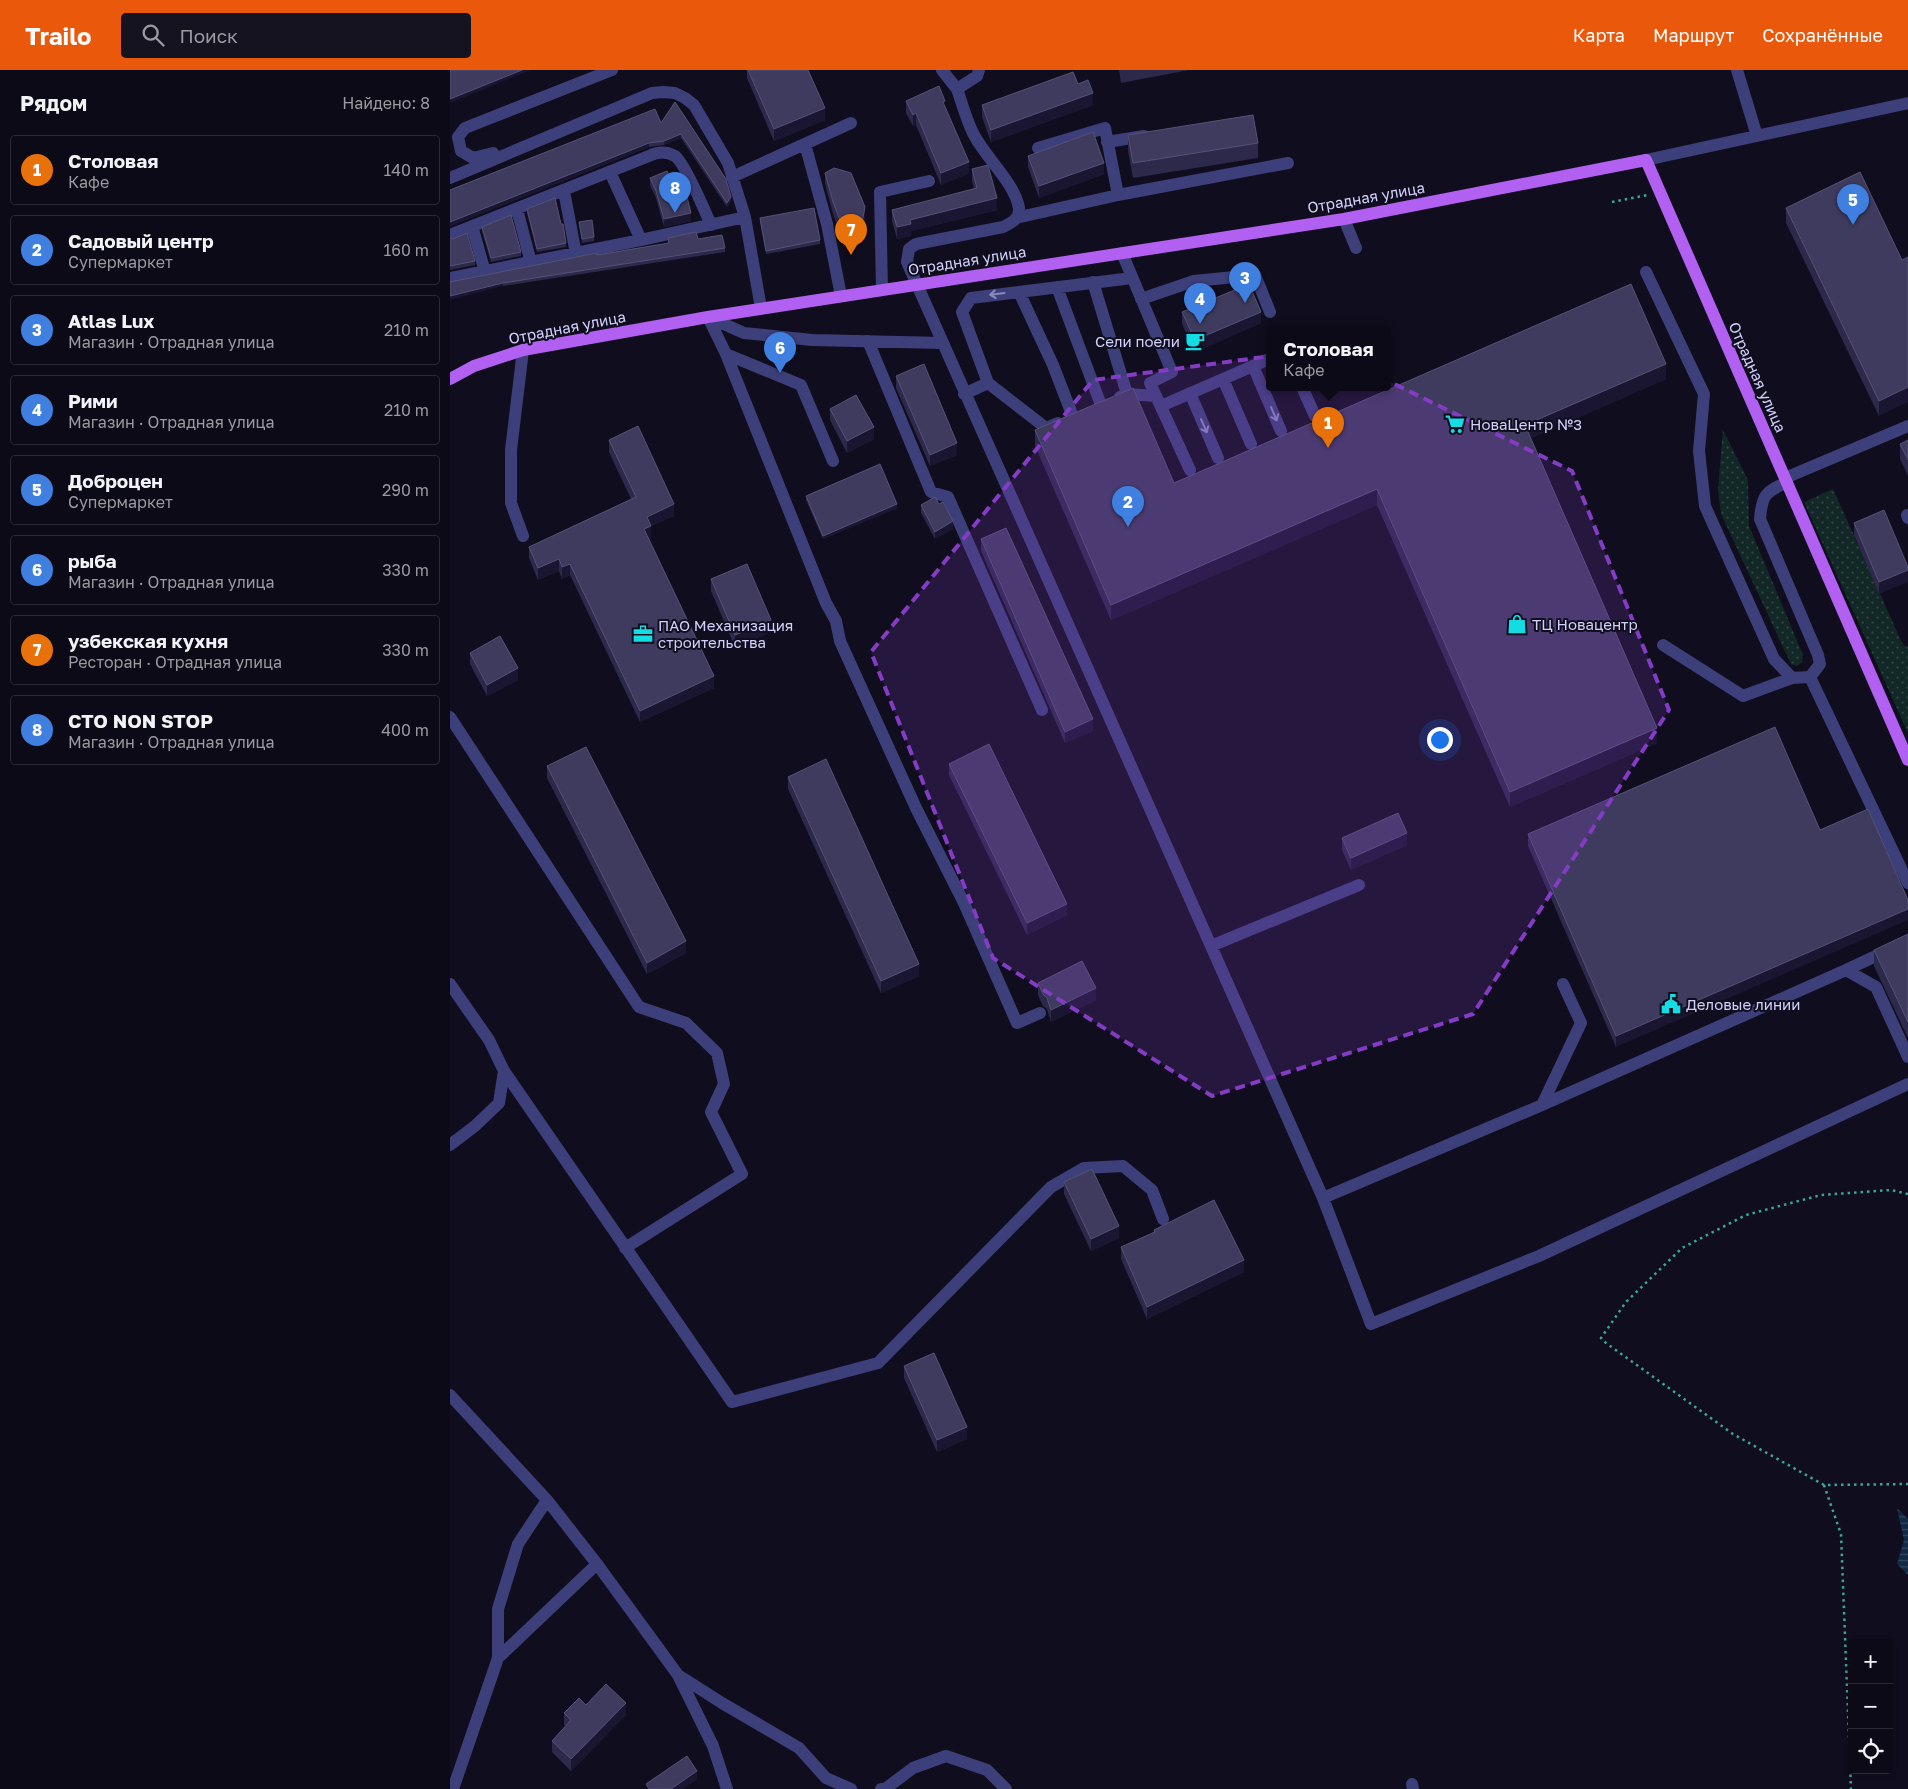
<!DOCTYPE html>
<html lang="ru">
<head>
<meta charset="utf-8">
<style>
	:root { --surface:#0c0a16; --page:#15131f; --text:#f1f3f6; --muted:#9a9aa1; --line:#2c2b35; --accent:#ea580c }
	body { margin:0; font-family:"Golos Text",sans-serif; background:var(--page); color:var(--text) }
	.controls { position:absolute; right:15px; bottom:15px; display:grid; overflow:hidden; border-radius:5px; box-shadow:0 1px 4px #0004 }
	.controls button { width:45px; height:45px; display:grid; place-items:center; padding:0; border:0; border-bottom:1px solid var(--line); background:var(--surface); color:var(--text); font:25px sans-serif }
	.you { position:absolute; left:989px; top:669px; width:18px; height:18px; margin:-12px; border:4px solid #fff; border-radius:50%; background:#1a73e8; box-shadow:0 0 0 8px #1a73e833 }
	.badge { display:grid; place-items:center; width:32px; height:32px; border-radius:50%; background:var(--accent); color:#fff; font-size:16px; font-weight:700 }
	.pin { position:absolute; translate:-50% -41px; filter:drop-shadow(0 1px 2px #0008) }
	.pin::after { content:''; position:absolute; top:26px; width:18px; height:15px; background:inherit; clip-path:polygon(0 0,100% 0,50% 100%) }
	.popup { position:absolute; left:816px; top:256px; width:125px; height:65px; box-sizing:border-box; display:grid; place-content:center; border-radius:5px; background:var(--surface); filter:drop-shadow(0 1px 4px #0005); font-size:16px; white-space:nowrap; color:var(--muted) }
	.popup b { font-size:19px; color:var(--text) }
	.popup::after { content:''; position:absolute; left:50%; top:100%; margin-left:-10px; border:10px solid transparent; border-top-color:var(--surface) }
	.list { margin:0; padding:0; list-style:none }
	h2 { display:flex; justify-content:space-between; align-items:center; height:65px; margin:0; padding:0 20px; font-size:21px }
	h2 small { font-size:16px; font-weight:400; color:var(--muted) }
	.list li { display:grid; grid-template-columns:32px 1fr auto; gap:15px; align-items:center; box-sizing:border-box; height:70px; margin:0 10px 10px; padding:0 10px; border:1px solid var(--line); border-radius:5px }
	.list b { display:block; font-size:19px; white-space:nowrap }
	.list p { margin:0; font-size:16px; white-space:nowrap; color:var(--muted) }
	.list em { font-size:16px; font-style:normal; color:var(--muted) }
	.icon { flex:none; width:28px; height:28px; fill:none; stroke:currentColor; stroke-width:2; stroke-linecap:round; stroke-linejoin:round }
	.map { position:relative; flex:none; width:1458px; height:1719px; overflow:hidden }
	header { display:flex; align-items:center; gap:30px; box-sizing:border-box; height:70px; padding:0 25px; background:var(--accent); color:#fff }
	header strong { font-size:24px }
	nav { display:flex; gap:28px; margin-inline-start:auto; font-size:18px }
	.search { width:350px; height:45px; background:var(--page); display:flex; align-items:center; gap:12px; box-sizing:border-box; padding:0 18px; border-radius:5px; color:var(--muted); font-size:19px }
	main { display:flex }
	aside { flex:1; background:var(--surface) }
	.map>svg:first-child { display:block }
	.grass { fill:url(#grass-dots) }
	.water { fill:url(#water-rules) }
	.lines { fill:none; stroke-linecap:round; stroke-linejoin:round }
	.path { stroke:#38a799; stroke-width:2.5; stroke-dasharray:2.5 4; stroke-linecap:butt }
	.minor { stroke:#3d3f7a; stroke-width:12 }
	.major { stroke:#b160f1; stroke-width:12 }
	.wall { fill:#2c294b }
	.shaded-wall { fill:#1a1631 }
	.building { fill:#3e3b5e; stroke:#555277 }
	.oneway { stroke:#8888ba }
	.marked { fill:#843cc5; fill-opacity:0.2; stroke:#843cc5; stroke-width:4; stroke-dasharray:10 6; stroke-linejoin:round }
	.labels { text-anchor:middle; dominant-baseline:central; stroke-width:4; stroke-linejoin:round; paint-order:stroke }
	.street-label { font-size:15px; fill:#d2d0fb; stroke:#100e1e }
	.poi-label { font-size:15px; fill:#d2d0fb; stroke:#100e1e; text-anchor:start }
</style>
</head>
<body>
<header>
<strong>Trailo</strong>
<div class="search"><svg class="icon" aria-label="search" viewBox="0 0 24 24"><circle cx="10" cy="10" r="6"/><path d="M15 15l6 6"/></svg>Поиск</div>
<nav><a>Карта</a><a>Маршрут</a><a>Сохранённые</a></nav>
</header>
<main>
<aside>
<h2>Рядом<small>Найдено: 8</small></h2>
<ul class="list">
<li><span class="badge" style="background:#e8710a">1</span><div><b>Столовая</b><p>Кафе</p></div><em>140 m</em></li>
<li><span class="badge" style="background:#3f7fe0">2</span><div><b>Садовый центр</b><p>Супермаркет</p></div><em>160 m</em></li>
<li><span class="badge" style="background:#3f7fe0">3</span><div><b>Atlas Lux</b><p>Магазин · Отрадная улица</p></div><em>210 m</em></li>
<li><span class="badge" style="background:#3f7fe0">4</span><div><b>Рими</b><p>Магазин · Отрадная улица</p></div><em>210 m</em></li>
<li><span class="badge" style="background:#3f7fe0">5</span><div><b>Доброцен</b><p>Супермаркет</p></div><em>290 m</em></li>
<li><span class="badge" style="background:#3f7fe0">6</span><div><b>рыба</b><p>Магазин · Отрадная улица</p></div><em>330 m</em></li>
<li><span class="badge" style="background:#e8710a">7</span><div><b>узбекская кухня</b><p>Ресторан · Отрадная улица</p></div><em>330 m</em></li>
<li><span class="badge" style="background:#3f7fe0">8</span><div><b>СТО NON STOP</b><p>Магазин · Отрадная улица</p></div><em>400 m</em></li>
</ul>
</aside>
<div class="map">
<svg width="1458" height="1719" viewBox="0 0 1458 1719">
	<defs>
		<pattern id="grass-dots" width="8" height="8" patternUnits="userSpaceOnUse" patternTransform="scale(1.25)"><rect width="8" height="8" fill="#122826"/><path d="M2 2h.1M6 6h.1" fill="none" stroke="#344646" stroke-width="1.8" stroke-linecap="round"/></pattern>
		<pattern id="water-rules" width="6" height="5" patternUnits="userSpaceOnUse" patternTransform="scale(1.25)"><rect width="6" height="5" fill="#122944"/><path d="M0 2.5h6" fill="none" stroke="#344760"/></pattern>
	</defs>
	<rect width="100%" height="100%" fill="#100e1e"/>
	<path class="grass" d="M1273 360 1298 410 1299 456 1353 585 1352 592 1347 596 1341 594 1271 444 1268 420Z
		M1383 419 1453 575 1458 577V663L1354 432Z"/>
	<path class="water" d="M1447 1438 1458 1449V1505L1447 1494 1454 1470Z"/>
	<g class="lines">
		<path class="path" d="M1162 132 1198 125
			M1458 1124 1441 1120 1371 1125 1296 1145 1232 1178 1176 1232 1151 1268 1156 1273 1283 1364 1374 1415 1458 1414
			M1374 1415 1391 1464 1401 1719"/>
		<path class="minor" d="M492 0 507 19 527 6 529 0
			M1287 0 1307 66
			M507 19C512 33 516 49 523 63 534 86 565 113 569 138 570 149 561 153 553 157L466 174 459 179 457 192 873 1128 921 1254 1089 1186 1458 1014
			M657 72 694 66
			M355 74 377 154 391 226
			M43 83 23 88 11 81 8 67 15 58 162 0
			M1196 90 1458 33
			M160 102 191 170
			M282 107 401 53
			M0 108 202 23 213 22 225 23 235 28 244 35 278 93 295 147 311 238
			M114 121 126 184
			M668 125 838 93
			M67 139 81 193
			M566 148 668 125 655 58 588 78
			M894 149 906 178
			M22 156 35 202
			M0 165 199 86C207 82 216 81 225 86 234 92 255 141 261 155
			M672 183 722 302 700 313 740 400
			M1196 202 1254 324 1249 381 1255 436 1324 589 1342 608 1360 607 1370 594 1368 585 1310 449C1312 425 1315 422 1337 412
			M0 208 191 170 295 147
			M643 212 677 324
			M607 217 651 335
			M432 220 430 122 479 111
			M569 222 603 295 623 347
			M691 229 744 211 805 205 820 242
			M258 247 276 284 376 533 386 551 390 571 466 738 514 833 567 953 590 943
			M258 247 294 263 362 270 492 273
			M418 271 481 422 498 427 592 640
			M276 284 351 315 383 391
			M803 296 831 361
			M773 309 801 374
			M538 313 512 242 521 228 682 208
			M852 317 865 346
			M740 323 768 388
			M514 324 538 313 596 358 608 353
			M670 327 677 324 706 326
			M711 336 819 289
			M1335 408 1458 356
			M1457 445 1458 448
			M73 466 61 433V380L73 280
			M1213 575 1293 626 1342 608
			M1360 607 1458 813
			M0 647 189 937 236 953 267 983 274 1014 261 1042 292 1104 175 1178
			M761 876 909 815
			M1396 900 1458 871
			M0 914 39 970 54 1001 49 1033 25 1056 0 1075
			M54 1001 282 1332 428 1293 601 1117 634 1098 673 1096 702 1120 713 1149
			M1092 1035 1131 953 1113 914
			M873 1128 1092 1035 1396 900 1426 917 1458 987
			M0 1325 97 1430 147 1494 228 1605 263 1676 277 1719
			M48 1588 147 1494
			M228 1605 272 1633 349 1678 376 1708 401 1719
			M962 1714 963 1719
			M3 1719 48 1588V1539L68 1474 97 1430
			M431 1719H435L463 1698 496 1686 537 1700 556 1719"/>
		<path class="major" d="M0 309 24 296 73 280 258 247 894 149 1196 90 1458 690"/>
	</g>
	<path class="wall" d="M297 0H358L375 50 324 71 297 8Z
		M669 0H739L671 13Z
		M628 14 643 35 541 72 532 47V35Z
		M456 31 495 38 519 103 491 115 466 55 463 56 456 43Z
		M225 32 281 131 277 137 231 68 214 75 199 77 0 156V120L211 53Z
		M678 65 808 73V88L683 108 678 81Z
		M578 86 654 104 589 128 578 97Z
		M522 99 547 140 461 161V166L447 169 442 151V140L524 119 522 111Z
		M375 103 415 148 412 165 395 175 383 144 375 114Z
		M200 108 226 122 241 151 214 157 206 128 200 115Z
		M1336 138 1452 190 1429 346 1336 153Z
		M77 139 116 173V177L87 182 77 143Z
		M310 148 370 170V174L316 184 310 152Z
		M129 152 144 167V171L132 173Z
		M32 157 71 182V186L41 192 32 161Z
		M0 168 25 191V195L0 200Z
		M218 168 248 169 275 178V182L53 216 2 212 147 185 218 174Z
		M732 242 811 253 745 282 732 254Z
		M446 306 507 385 480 396 446 318Z
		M1216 309 1081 368 1207 673 1060 737 927 435 661 550 585 376V360L724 413Z
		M380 339 424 369 397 383 380 350Z
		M159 370 224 446 201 456V468L199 469 264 618 190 652 120 505 112 509 109 501 88 510 79 488V477L181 429 159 382Z
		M1458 370V406L1450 389V374Z
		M356 426 447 438 373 469 356 430Z
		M471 435 503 459 485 469 471 443Z
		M1404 453 1458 497 1429 524 1404 465Z
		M531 469 643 661 615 673 531 481Z
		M261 509 321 562 285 577 261 521Z
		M20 583 68 610 37 626 20 594Z
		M499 694 617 845 577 865 499 705Z
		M97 696 236 883 197 904 97 708Z
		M338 707 469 906 431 923 338 719Z
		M1370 760 1166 977 1078 776V764Z
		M892 768 957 775 901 800 892 780Z
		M1458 864V968L1424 896V880Z
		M588 913 646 930 601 952 597 939 593 936 588 925Z
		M614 1112 669 1168 641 1181 614 1124Z
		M704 1160 794 1202 697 1249 671 1189V1177L704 1162Z
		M454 1296 517 1369 487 1382 454 1308Z
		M136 1635 176 1645 121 1701 102 1682V1671L116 1656 114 1655V1643Z"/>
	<path class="shaded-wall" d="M72 0H81L0 33V29Z
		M643 23V35L541 72V60Z
		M375 38V50L324 71V59Z
		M466 43V55L463 56V45Z
		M231 64V68L214 75V71Z
		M199 73V77L0 156V152Z
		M519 92V103L491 115V103Z
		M654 93V104L589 128V116Z
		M281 127V131L277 137V133Z
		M547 128V140L461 161V166L447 169V157L460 150Z
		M415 137V148L412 165 395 175V163Z
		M241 143V151L214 157V149Z
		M53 213V216L0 230V226Z
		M811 242V253L745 282V270Z
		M1216 294V309L1075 371V355Z
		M1458 317V332L1429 346V331Z
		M424 357V369L397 383V371Z
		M507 373V385L480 396V385Z
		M927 419V435L661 550V535Z
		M224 434V446L201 456V468L194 471V459L197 447Z
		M447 434V438L373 469V466Z
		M503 451V459L485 469V462Z
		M109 489V501L88 510V498Z
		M120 494V505L112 509V497Z
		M1458 500V512L1429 524V512Z
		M321 550V562L285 577V565Z
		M68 598V610L37 626V615Z
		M264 606V618L190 652V641Z
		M643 649V661L615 673V662Z
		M1207 658V673L1060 737V722Z
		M957 763V775L901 800V788Z
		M617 834V845L577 865V853Z
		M1458 839V850L1166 977V966Z
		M236 871V883L197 904V893Z
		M469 894V906L431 923V911Z
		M646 918V930L601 952V940Z
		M669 1156V1168L641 1181V1169Z
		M794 1190V1202L697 1249V1237Z
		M517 1357V1369L487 1382V1370Z
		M176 1633V1645L121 1701V1689Z
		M247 1701V1709L233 1719H221Z"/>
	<path class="building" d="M0 0H72L0 29Z
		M298 0H358L375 38 324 59Z
		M623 2 628 14 638 10 643 23 541 60 532 35Z
		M489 16 495 31 493 32 519 92 491 103 466 43 463 45 456 31Z
		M225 32 276 109 281 127 277 133 231 64 214 71 199 73 0 152V120L205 39 211 53Z
		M803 45 808 73 683 93 678 65Z
		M643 62 654 93 589 116 578 86Z
		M538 95 547 128 460 150 461 154 447 157 442 140 527 118 522 99Z
		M384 98 401 103 415 137 412 153 395 163 383 132 375 103Z
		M217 101 226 122 235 119 241 143 214 149 206 121 200 108Z
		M1410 102 1452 190 1458 187V317L1429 331 1336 138Z
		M105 128 111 154H113L116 173 87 179 77 139Z
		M364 138 370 170 316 181 310 148Z
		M61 145 71 182 41 188 32 157Z
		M142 150 144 167 132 169 129 152Z
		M246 162 248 169 272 165 275 178 53 213 0 226V212L147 183V185L219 173 218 168Z
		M17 163 25 191 0 196V168L3 169Z
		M799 214 811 242 745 270 732 242Z
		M1181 214 1216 294 1075 355 1207 658 1060 722 927 419 661 535 585 360 683 318 724 413Z
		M474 294 507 373 480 385 446 306Z
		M406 325 424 357 397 371 380 339Z
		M188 356 224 434 197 447 201 456 194 459 264 606 190 641 120 494 112 497 109 489 88 498 79 477 186 427 159 370Z
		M1458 370V390L1450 374Z
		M430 394 447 434 373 466 356 426Z
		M485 427 489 434 493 432 503 451 485 462 471 435Z
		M1434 440 1458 497V500L1429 512 1404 453Z
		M556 458 643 649 615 662 531 469Z
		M297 494 321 550 285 565 261 509Z
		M50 566 68 598 37 615 20 583Z
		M1325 657 1370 760 1418 739 1458 830V839L1166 966 1078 764Z
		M539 674 617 834 577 853 499 694Z
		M136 677 236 871 197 893 97 696Z
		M376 689 469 894 431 911 338 707Z
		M948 743 957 763 901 788 892 768Z
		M1458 864V952L1424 880Z
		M632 891 646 918 601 940 597 928 593 924 588 913Z
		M642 1099 669 1156 641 1169 614 1112Z
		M764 1130 794 1190 697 1237 671 1177 705 1162 704 1160Z
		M484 1283 517 1357 487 1370 454 1296Z
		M156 1614 176 1633 121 1689 102 1671 121 1650 114 1643 129 1628 136 1635Z
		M237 1686 247 1701 221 1719H199L196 1714Z"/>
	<defs><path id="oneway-shaft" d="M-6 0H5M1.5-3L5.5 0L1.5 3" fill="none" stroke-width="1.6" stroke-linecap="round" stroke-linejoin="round" transform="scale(1.25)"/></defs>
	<g class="oneway">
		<use href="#oneway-shaft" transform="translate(547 224) rotate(173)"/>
		<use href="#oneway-shaft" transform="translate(824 344) rotate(67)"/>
		<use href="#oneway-shaft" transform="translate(754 356) rotate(66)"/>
	</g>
	<path class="marked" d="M873 279 1122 401 1219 640 1023 944 762 1026 543 888 421 582 643 310Z"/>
	<defs>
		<symbol id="cafe-bare" viewBox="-9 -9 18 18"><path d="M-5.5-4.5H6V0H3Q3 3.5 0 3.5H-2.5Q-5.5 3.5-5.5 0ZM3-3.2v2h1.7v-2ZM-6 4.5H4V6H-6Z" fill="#13dce3" stroke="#100e1e" stroke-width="2.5" paint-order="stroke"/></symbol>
		<symbol id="supermarket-bare" viewBox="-9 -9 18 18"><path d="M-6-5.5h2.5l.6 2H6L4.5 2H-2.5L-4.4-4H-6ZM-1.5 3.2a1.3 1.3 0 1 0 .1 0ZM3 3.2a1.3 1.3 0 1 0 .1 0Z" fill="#13dce3" stroke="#100e1e" stroke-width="2.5" paint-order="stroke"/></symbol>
		<symbol id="shop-bare" viewBox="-9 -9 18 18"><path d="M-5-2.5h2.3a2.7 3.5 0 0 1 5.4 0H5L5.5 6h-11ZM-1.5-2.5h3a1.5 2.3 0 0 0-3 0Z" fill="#13dce3" stroke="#100e1e" stroke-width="2.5" paint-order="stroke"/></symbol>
		<symbol id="office-bare" viewBox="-9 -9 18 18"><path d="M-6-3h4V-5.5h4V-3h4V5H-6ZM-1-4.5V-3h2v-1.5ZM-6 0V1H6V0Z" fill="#13dce3" stroke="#100e1e" stroke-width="2.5" paint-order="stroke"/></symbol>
		<symbol id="civic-bare" viewBox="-9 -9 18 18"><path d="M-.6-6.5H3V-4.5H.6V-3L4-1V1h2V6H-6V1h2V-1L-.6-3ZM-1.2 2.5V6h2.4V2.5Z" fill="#13dce3" stroke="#100e1e" stroke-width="2.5" paint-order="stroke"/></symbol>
	</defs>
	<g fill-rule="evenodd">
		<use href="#cafe-bare" x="731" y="257" width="28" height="28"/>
		<use href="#supermarket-bare" x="991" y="340" width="28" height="28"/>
		<use href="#shop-bare" x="1053" y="540" width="28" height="28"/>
		<use href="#office-bare" x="179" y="550" width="28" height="28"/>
		<use href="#civic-bare" x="1207" y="920" width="28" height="28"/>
	</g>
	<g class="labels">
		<g class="street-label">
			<text transform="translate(916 127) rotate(-10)">Отрадная улица</text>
			<text transform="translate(517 190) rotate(-9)">Отрадная улица</text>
			<text transform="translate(117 257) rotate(-11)">Отрадная улица</text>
			<text transform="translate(1308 307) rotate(66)">Отрадная улица</text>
		</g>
		<g class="poi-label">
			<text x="730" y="271" text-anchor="end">Сели поели</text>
			<text x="1020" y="354">НоваЦентр №3</text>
			<text x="1082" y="554">ТЦ Новацентр</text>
			<text x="208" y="555">ПАО Механизация<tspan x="208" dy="17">строительства</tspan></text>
			<text x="1236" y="934">Деловые линии</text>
		</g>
	</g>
</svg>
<div class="controls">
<button>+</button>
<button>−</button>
<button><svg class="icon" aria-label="locate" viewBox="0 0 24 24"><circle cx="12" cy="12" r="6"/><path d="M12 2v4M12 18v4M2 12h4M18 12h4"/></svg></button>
</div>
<div class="you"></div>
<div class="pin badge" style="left:878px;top:378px;background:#e8710a">1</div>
<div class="popup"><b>Столовая</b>Кафе</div>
<div class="pin badge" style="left:678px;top:457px;background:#3f7fe0">2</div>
<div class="pin badge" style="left:795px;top:233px;background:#3f7fe0">3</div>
<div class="pin badge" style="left:750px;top:254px;background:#3f7fe0">4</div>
<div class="pin badge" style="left:1403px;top:155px;background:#3f7fe0">5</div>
<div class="pin badge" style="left:330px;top:303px;background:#3f7fe0">6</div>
<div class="pin badge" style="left:401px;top:185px;background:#e8710a">7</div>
<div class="pin badge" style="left:225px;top:143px;background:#3f7fe0">8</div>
</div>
</main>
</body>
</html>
